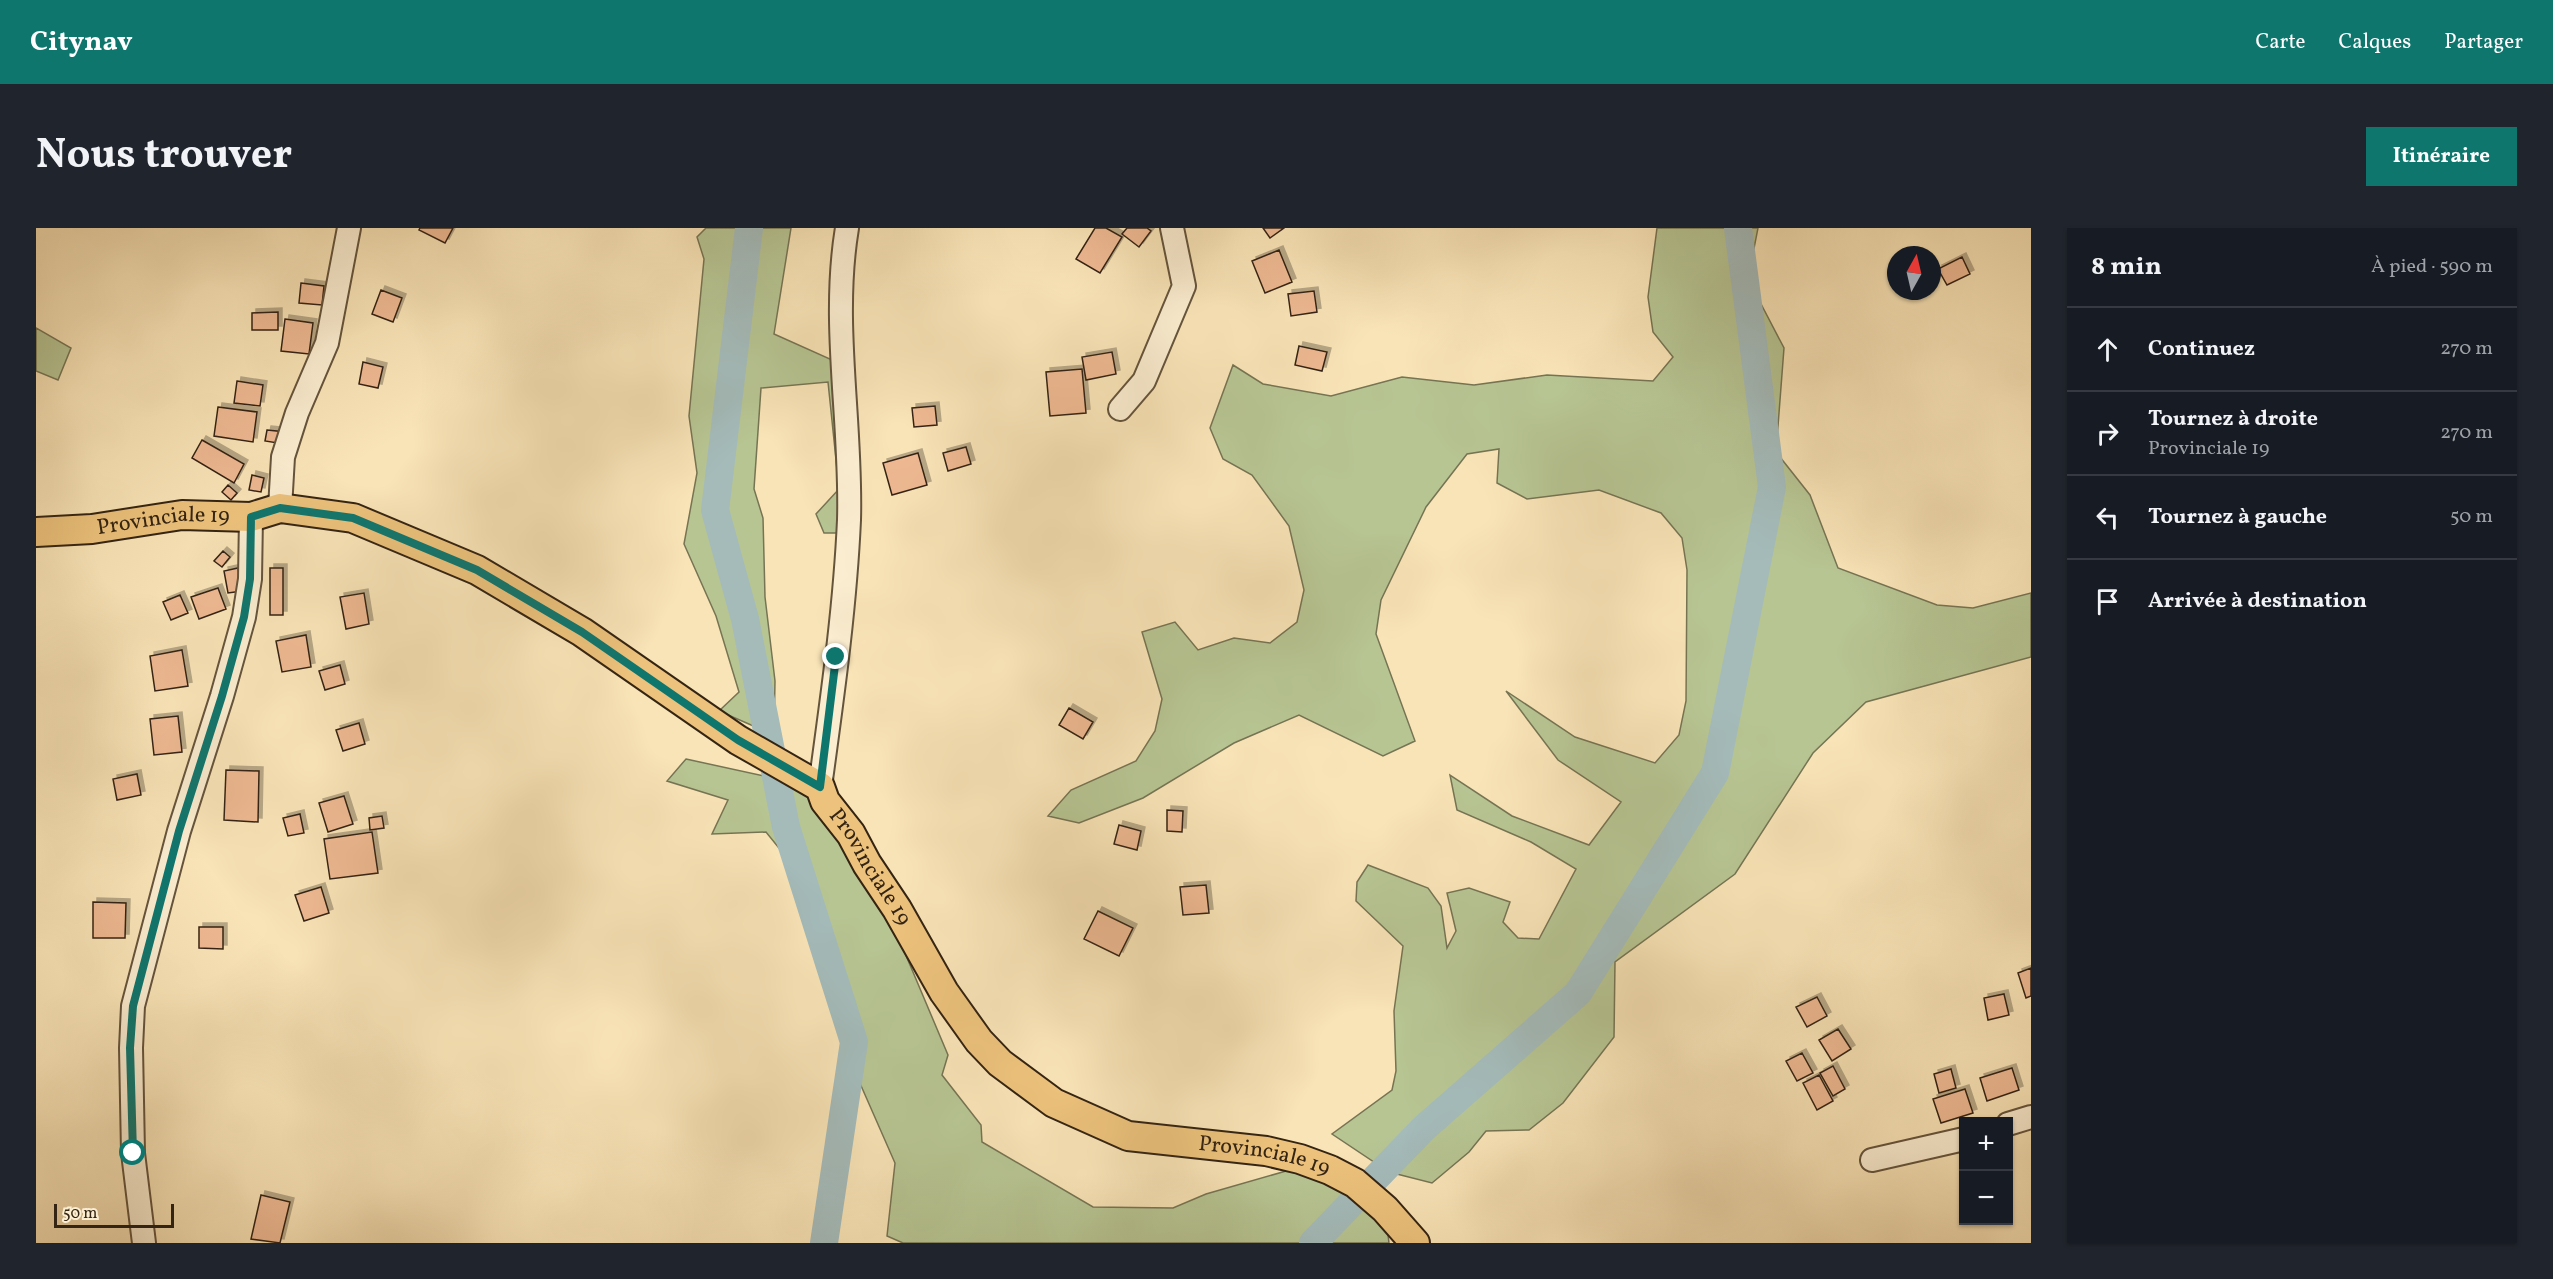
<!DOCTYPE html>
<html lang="fr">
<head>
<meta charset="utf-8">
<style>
	:root { --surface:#171b24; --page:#20242c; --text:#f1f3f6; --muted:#9ea1a6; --line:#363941; --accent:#0f766e }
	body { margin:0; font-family:Vollkorn,serif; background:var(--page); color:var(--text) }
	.controls { position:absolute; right:18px; bottom:18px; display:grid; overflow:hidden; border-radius:0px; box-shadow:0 2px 4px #0004 }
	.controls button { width:54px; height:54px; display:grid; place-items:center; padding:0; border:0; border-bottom:2px solid var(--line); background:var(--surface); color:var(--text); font:30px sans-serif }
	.compass { position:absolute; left:1851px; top:18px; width:54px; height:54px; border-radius:50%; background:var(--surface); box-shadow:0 2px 4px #0004; rotate:8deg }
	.scale { position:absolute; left:18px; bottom:15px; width:120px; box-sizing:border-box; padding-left:6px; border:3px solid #342413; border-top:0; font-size:16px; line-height:21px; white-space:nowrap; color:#342413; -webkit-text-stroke:4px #fbedd0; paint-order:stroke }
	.stop { position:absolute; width:18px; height:18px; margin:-14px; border:4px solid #0f766e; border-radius:50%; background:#fff }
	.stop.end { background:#0f766e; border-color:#fff; box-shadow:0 2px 6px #0008 }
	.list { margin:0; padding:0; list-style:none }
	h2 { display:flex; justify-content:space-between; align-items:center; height:78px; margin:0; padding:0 24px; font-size:26px }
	h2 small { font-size:20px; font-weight:400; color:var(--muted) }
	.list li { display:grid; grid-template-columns:39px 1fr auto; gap:18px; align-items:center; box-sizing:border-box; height:84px; padding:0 24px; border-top:2px solid var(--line) }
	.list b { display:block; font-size:22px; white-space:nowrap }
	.list p { margin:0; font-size:20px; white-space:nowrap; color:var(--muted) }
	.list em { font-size:20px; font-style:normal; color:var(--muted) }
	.icon { flex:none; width:33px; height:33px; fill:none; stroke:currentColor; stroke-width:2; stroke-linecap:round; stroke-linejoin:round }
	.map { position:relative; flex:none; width:1995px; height:1015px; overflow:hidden; border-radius:0px }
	header { display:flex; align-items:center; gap:36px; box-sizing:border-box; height:84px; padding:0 30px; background:var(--accent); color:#fff }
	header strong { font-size:28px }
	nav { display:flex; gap:33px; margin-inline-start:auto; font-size:21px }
	.intro { display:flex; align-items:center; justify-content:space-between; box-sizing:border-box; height:144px; padding:0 36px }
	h1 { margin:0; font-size:42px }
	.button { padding:15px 27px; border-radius:0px; background:var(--accent); color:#fff; font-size:21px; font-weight:700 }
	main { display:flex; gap:36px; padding:0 36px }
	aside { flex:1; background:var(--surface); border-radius:0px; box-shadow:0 2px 4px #0004 }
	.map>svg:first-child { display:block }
	.green { fill:#b7c593; stroke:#767453; stroke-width:1.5 }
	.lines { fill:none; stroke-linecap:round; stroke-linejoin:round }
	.river { stroke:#a4bbba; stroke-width:28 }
	.building { fill:#eeb992; stroke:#342413; stroke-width:1.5; filter:url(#shadow) }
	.minor-casing { stroke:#65543c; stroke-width:26 }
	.major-casing { stroke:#342413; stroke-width:32 }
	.minor { stroke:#fbedd0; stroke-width:22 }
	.major { stroke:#ecc27c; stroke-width:28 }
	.route { stroke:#0f766e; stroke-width:8 }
	.labels { text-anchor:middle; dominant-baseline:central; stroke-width:4.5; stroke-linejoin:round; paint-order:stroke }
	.street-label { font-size:22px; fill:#342413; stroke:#fbedd0 }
</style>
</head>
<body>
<header>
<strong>Citynav</strong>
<nav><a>Carte</a><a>Calques</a><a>Partager</a></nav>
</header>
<div class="intro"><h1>Nous trouver</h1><a class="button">Itinéraire</a></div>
<main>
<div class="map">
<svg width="1995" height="1015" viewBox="0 0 1995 1015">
	<defs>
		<filter id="shadow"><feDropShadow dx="4" dy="-4" stdDeviation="0" flood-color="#0004"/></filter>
	</defs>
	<rect width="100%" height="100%" fill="#f9e4b7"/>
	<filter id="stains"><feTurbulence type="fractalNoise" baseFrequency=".00333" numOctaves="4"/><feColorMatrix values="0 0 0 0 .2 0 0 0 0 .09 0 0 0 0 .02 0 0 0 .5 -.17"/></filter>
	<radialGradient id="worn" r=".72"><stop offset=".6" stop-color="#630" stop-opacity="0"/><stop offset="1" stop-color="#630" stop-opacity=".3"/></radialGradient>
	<path class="green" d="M670 0H755L738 106 794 131 813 161 806 305H788L780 286 803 261 792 154 725 160 718 261 727 290 729 369 739 453 738 507 683 483 703 464 680 388 648 316 661 245 653 188 668 31 661 9Z
		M1621 0H1722L1712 51 1748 120 1740 224 1774 267 1802 340 1901 377 1937 380 1995 365V429L1830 474 1777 525 1699 646 1579 734 1578 809 1527 875 1493 902 1450 903 1433 924 1396 955 1353 944 1296 906 1356 862 1360 843 1358 783 1367 718 1320 673 1321 654 1332 637 1392 660 1405 678 1411 720 1420 703 1411 665 1433 660 1474 674 1467 694 1482 710 1503 711 1540 641 1495 614 1421 582 1414 547 1476 588 1553 617 1585 574 1522 532 1470 463 1539 509 1619 535 1643 507 1650 473 1651 342 1646 310 1625 285 1563 262 1491 271 1461 255 1463 221 1431 226 1390 279 1345 372 1340 406 1379 513 1347 528 1263 487 1198 515 1107 570 1043 595 1012 588 1035 562 1100 533 1119 503 1126 471 1106 404 1139 394 1162 422 1198 410 1234 415 1261 394 1268 362 1253 298 1216 247 1187 231 1174 200 1197 137 1227 156 1295 168 1366 149 1438 157 1511 147 1617 153 1637 129 1617 104 1612 69Z
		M0 100 35 120 22 152 0 143Z
		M650 531 737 550 799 578 847 673 912 827 906 847 945 897 946 914 1057 979 1137 980 1170 966 1257 941 1310 958 1351 999 1353 1015H867L851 1008 859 935 812 828 785 672 730 604 676 606 692 572 631 553Z"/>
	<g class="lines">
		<path class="river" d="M713 0 679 282 709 391 750 599 818 814 788 1015
			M1277 1015 1388 900 1542 765 1679 545 1736 259 1702 0"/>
	</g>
	<path class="building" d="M384 0H417L409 15 383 2Z
		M1059 0H1070L1086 9 1064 45 1040 31Z
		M1091 0H1111L1115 3 1103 19 1086 6Z
		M1227 0H1248L1234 10Z
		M1243 22 1256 54 1229 65 1216 33Z
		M1926 29 1934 46 1911 57 1902 41Z
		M265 55 288 58 286 77 263 75Z
		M345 62 366 70 357 94 336 86Z
		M1278 63 1281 84 1255 88 1252 66Z
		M242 84V102H216V85Z
		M249 91 277 95 273 126 245 123Z
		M1263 118 1291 124 1286 143 1259 137Z
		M1076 124 1080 146 1050 152 1046 129Z
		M327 134 347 139 342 160 323 156Z
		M1046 141 1050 185 1014 188 1010 144Z
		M201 153 227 157 224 178 198 175Z
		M899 178 901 197 878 199 876 180Z
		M182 179 221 184 217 214 178 208Z
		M231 202 250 204 248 216 229 213Z
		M166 212 208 236 198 255 156 230Z
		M930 219 935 236 912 243 907 225Z
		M882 225 891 257 856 267 847 235Z
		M216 247 228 250 225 264 213 262Z
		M192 257 201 265 195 272 186 264Z
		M187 323 194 329 186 339 178 333Z
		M202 340 206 363 192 365 188 343Z
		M234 340H247V387H234Z
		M182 360 190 381 163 391 155 369Z
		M328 365 333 396 310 401 304 369Z
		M144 367 152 385 135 392 127 374Z
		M270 407 275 439 246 444 240 413Z
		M146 422 152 458 119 463 114 428Z
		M304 437 309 456 289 462 283 443Z
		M1033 480 1057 494 1047 511 1023 497Z
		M142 488 146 524 118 527 114 491Z
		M323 495 329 516 307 523 300 502Z
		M190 542 223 543 222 594 188 592Z
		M101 546 105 567 81 572 77 551Z
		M308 568 317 596 292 604 283 575Z
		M1131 582 1147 583 1146 604 1131 603Z
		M264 586 268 605 252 608 247 590Z
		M346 588 348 600 334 602 333 590Z
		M1083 597 1105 603 1101 622 1078 616Z
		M336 604 342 645 294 651 288 611Z
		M1170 657 1173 685 1147 687 1144 659Z
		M285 659 293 685 268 693 259 667Z
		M57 674 90 675 89 710H57Z
		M1062 683 1097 700 1083 728 1048 711Z
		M163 699H187V721L163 720Z
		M1995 740V768L1990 770 1982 745Z
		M1968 766 1973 787 1952 792 1948 770Z
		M1781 769 1791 788 1771 799 1760 779Z
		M1802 801 1815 821 1796 833 1783 812Z
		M1766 825 1777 845 1761 853 1750 833Z
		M1797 838 1809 861 1797 868 1784 845Z
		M1976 840 1983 862 1951 873 1944 850Z
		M1915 841 1920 860 1903 865 1898 846Z
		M1783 847 1797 873 1781 882 1767 855Z
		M1929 861 1937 885 1905 895 1897 871Z
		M225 967 254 974 244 1015 215 1011Z"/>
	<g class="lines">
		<defs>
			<path id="minor" d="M1084 181 1108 153 1148 58 1136 0
				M244 280 247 229 261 185 291 115 313 0
				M784 559C796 471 809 381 813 292 816 195 795 96 811 0
				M1972 896 1995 889
				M1836 932 1928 911
				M108 1015 97 925 95 820 97 778 143 603 186 468 208 389 214 351 215 289"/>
			<g id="major">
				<path id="s1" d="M0 304 56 301 146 287 215 289 244 280 317 290 441 342 546 404 702 512 784 559 789 573 815 606 831 636 861 681 908 764 943 813 964 835 1018 875 1092 908 1230 923 1264 931 1294 942 1319 955 1349 981 1379 1015"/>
			</g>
		</defs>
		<use href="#minor" class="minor-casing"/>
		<use href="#major" class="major-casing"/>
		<use href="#minor" class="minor"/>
		<use href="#major" class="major"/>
	</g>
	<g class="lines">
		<path class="route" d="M97 925 94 820 97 778 143 603 186 468 208 389 214 351 215 289 244 280 317 290 441 342 546 404 702 512 784 559 800 429"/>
	</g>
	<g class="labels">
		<g class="street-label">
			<text stroke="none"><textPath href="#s1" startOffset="128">Provinciale 19</textPath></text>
			<text stroke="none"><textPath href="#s1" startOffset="956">Provinciale 19</textPath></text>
			<text stroke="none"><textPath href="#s1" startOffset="1478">Provinciale 19</textPath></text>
		</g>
	</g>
	<rect width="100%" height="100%" filter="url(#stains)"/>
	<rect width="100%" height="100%" fill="url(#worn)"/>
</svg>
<div class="controls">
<button>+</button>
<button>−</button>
</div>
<svg class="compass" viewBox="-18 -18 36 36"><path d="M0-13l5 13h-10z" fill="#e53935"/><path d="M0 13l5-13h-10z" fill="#9ea1a6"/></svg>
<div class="scale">50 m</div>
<div class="stop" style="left:97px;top:925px"></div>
<div class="stop end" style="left:800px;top:429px"></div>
</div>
<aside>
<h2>8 min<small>À pied · 590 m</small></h2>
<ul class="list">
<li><svg class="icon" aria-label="ahead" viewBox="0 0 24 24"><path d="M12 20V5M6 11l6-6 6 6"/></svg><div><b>Continuez</b></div><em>270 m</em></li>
<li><svg class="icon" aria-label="right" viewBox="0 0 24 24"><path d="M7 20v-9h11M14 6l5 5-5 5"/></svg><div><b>Tournez à droite</b><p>Provinciale 19</p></div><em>270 m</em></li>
<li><svg class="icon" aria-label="left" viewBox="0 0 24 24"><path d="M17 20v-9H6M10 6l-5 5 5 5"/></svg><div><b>Tournez à gauche</b></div><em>50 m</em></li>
<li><svg class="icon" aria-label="arrive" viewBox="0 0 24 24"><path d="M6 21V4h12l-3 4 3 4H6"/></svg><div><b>Arrivée à destination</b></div></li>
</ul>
</aside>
</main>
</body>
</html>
